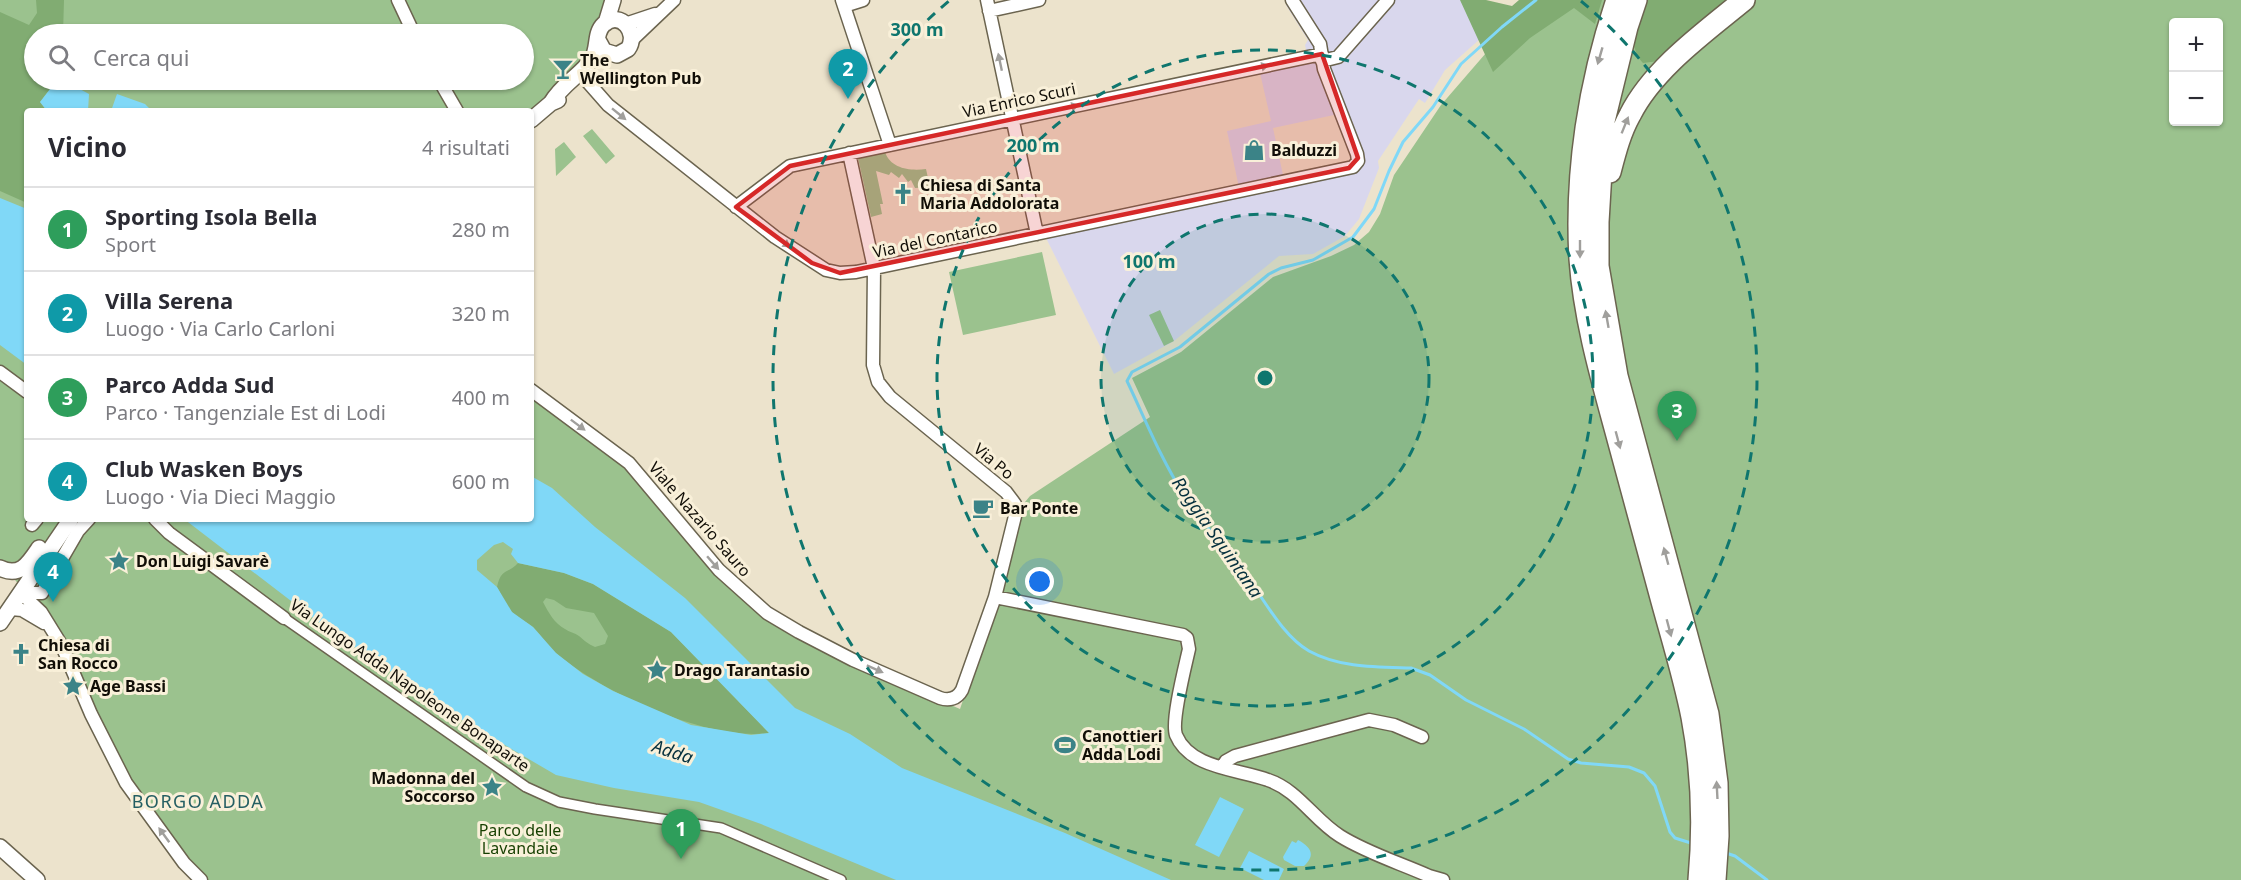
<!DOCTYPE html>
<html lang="it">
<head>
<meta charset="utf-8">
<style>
	:root { --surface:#fff; --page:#f2f2f3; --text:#2b2b33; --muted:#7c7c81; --line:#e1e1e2; --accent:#0f766e }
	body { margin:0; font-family:"Noto Sans",sans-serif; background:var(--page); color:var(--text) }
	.controls { position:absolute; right:18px; top:18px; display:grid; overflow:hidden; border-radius:6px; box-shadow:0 2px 4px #0004 }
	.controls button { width:54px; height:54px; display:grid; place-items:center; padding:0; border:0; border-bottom:2px solid var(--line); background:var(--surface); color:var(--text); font:30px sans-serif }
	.you { position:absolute; left:1040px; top:582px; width:21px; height:21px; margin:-15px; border:4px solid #fff; border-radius:50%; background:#1a73e8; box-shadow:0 0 0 9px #1a73e833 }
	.badge { display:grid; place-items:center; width:39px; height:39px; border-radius:50%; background:var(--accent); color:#fff; font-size:20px; font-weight:700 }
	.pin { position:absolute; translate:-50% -50px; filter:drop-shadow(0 2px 3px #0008) }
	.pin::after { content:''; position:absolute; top:32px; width:21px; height:18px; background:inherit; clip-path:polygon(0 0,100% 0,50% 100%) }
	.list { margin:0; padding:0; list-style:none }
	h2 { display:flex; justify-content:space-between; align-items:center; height:78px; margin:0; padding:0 24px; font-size:26px }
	h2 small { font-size:20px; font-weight:400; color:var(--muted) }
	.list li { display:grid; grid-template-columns:39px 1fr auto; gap:18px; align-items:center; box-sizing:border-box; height:84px; padding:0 24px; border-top:2px solid var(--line) }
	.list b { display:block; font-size:22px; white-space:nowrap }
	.list p { margin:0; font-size:20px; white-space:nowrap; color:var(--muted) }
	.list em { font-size:20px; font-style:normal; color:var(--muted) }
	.icon { flex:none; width:33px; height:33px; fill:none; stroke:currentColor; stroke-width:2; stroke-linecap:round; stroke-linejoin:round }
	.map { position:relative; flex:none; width:2241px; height:880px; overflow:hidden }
	.search { position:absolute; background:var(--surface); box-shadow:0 2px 4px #0004; left:24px; top:24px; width:510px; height:66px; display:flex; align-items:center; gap:15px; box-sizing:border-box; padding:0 21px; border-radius:33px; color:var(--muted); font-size:22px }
	.panel { position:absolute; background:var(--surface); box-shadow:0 2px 4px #0004; left:24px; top:108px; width:510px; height:414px; border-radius:6px }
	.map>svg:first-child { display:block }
	.industrial { fill:#d9d7ed; fill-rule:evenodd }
	.green { fill:#9bc28e; fill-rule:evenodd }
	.forest { fill:#81ac72; fill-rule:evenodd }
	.water { fill:#80d8f7; fill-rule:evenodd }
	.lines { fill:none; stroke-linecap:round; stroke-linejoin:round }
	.stream { stroke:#80d8f7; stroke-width:3 }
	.pedestrian-casing { stroke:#6b644f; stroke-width:12 }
	.minor-casing { stroke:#6b644f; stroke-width:15 }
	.tertiary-casing { stroke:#6b644f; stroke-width:18 }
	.trunk-casing { stroke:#6b644f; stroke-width:24 }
	.pedestrian { stroke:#fff; stroke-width:9 }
	.minor { stroke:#fff; stroke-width:12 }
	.tertiary { stroke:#fff; stroke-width:15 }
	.trunk { stroke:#fff; stroke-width:21 }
	.oneway { fill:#a09f9c }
	.marked { fill:#d62828; fill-opacity:0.2; stroke:#d62828; stroke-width:4.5; stroke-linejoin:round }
	.ring { fill:none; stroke:#0f766e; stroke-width:3; stroke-dasharray:10 8 }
	.labels { text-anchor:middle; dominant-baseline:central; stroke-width:6; stroke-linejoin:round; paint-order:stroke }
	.poi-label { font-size:16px; font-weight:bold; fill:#110e07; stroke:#f9f0d9; text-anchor:start }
	.street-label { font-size:16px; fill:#110e07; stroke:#f9f0d9 }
	.park-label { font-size:16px; fill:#163f00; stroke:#f9f0d9 }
	.water-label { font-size:18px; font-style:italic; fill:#06313e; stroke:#f9f0d9 }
	.neighbourhood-label { font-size:18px; letter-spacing:1.5px; fill:#255f63; stroke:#f9f0d9 }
	.centre { fill:#0f766e; stroke:#f9f0d9; stroke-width:3 }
	.ring-label { font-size:18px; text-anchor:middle; font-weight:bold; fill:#0f766e; stroke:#f9f0d9; stroke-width:6; stroke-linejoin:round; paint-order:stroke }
</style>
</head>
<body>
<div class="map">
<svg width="2241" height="880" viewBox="0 0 2241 880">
	<rect width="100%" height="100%" fill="#ece3cc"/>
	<path class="industrial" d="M1295 0H1467L1480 39 1445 70 1425 103 1419 99 1378 161 1379 168 1359 219 1345 236 1313 254 1279 256 1174 341 1114 374 1046 238 1241 197 1227 131 1271 121 1260 73 1309 62 1305 45 1308 40 1286 5ZM1334 115 1351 157 1349 161 1283 175 1273 128Z"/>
	<path class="green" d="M0 0H608L583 67 531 111H27V519H531V393L628 465 748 601 852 662 960 709 998 597 1020 508 1030 496 1150 417 1132 378 1181 352 1273 277 1331 256 1354 245 1369 232 1380 214 1394 175 1441 105 1505 31 1553 0H2241V880H204L129 782 61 635 0 562ZM2174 22H2218V122H2174ZM34 34H524V80H34Z
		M592 129 615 156 606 164 583 136Z
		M564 142 576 157 556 176 555 149Z
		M885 152C891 169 910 171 926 169L930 187 915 188 911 180 908 182 902 174 899 178 891 172 889 175 876 171 883 204H880L882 214 871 217 858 158Z
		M1042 252 1056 315 963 335 949 272Z
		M1160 310 1174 341 1164 346 1149 315Z"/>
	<path class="forest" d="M36 0H64L63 34H34V80H57L40 102 47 111H27V203L0 191V12L29 25 37 13Z
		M1460 0H1486L1512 6 1519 0H1602L1595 24 1574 8 1530 38 1493 72Z
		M1646 0H1728L1659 61 1643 63C1625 45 1639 21 1646 0Z
		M518 563 564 573 593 584 671 632 769 733C707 741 606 694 558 655 548 647 542 636 533 627 526 621 517 618 511 611 505 604 501 594 497 587 501 568 508 574 518 563ZM546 598 554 600 566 608 594 613 608 636 605 644 595 647C588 644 585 641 579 636 575 633 569 632 565 629 555 624 548 612 543 602Z"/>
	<path class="water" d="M57 80H63L89 94 88 111H47L40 102Z
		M117 94 145 104 152 111H111Z
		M0 198 27 209V365L0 345Z
		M531 476 552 488 595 527 685 598 795 708 850 734 902 768 1065 833 1171 880H896L761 824 699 802 614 788 556 775 462 720 325 627 184 519H531ZM503 542 513 549 511 554 518 563 564 573 593 584 671 632 769 733 751 735 691 725 613 691 583 674 556 653 533 627 512 612 497 587 477 570V560L494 545Z
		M1220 797 1244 809 1219 857 1195 845Z
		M1298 840C1311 847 1316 855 1304 866H1295L1284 860 1283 857 1292 841 1296 843Z
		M1249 851 1284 869 1279 880H1264L1240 868Z"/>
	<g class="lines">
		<path class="stream" d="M1536 0 1502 27 1461 64 1433 107 1403 142 1389 171 1374 209 1353 237 1313 260 1281 268 1269 274 1180 347 1132 372 1127 381C1145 419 1161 459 1184 495 1203 524 1227 550 1248 578 1265 601 1283 636 1309 651 1340 668 1376 667 1411 668L1430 675 1466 700 1524 729 1568 759 1581 763 1629 767 1644 773 1655 786 1670 832 1675 838 1694 844
			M1723 852 1735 856 1767 880"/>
		<defs>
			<path id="pedestrian" d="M284 618 526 787 559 802 595 809 721 828 841 880"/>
			<path id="minor" d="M398 0 414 34
				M842 0 890 145
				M987 0 1037 234
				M844 6 863 0
				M989 11 1039 0
				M625 24 655 14
				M632 40 674 0
				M1322 61 1338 57 1388 0
				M579 72 608 105 775 237 826 270 840 273 856 272 1353 167 1358 161 1357 154 1324 69 1320 44 1292 0
				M439 80 457 111
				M736 207 790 166 1322 54
				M0 372 27 392
				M531 390 629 463 719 570 767 613 799 632 853 660 940 698C949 701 957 699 962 690L995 597 1016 512 1015 504 1006 492 890 397 878 382 873 365 874 268 849 153
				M155 519 169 533 284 618
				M32 525 37 519
				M21 593 41 612 62 646 91 714 126 783 184 863 201 880
				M21 593H42L78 531 89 519
				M995 597 1183 635 1187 638 1189 649C1185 667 1171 721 1176 735 1190 769 1239 769 1268 780 1298 790 1314 820 1340 836 1367 853 1400 863 1429 876L1443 880
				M11 609 22 610 44 623
				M1222 767 1226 761 1235 756 1369 720 1394 725 1422 737"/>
			<path id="tertiary" d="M606 23 613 0
				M551 103C563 83 580 76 592 59 599 48 594 33 604 24 621 10 639 33 628 49L617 55 604 51 598 40
				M531 120 551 103 558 100
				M0 568C20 578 29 563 39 548
				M0 623 71 519
				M0 847 37 880"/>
			<path id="trunk" d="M1617 0C1589 82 1575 172 1580 259 1584 316 1600 373 1615 428 1630 483 1645 539 1660 594 1671 635 1684 676 1692 717 1702 770 1704 826 1699 880
				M1636 0 1627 27 1604 121 1598 222V266L1617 376 1708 714 1717 783 1718 836 1715 880
				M1610 172C1615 153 1620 133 1630 115 1653 69 1705 32 1744 0"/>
		</defs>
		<use href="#pedestrian" class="pedestrian-casing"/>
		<use href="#minor" class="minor-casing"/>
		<use href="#tertiary" class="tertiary-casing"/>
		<use href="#trunk" class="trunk-casing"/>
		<use href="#pedestrian" class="pedestrian"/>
		<use href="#minor" class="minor"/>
		<use href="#tertiary" class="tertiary"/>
		<use href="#trunk" class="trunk"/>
	</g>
	<defs><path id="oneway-solid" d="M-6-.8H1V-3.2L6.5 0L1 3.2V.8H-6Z" transform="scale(1.5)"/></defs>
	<g class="oneway">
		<use href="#oneway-solid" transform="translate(1600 56) rotate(106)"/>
		<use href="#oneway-solid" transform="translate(1000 62) rotate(-102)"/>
		<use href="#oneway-solid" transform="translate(1260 67) rotate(-12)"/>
		<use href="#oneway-solid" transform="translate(1070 107) rotate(-12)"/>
		<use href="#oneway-solid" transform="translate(619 114) rotate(39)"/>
		<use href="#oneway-solid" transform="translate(1625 125) rotate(-68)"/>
		<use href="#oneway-solid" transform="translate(783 242) rotate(35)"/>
		<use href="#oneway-solid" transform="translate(1580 249) rotate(90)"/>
		<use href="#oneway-solid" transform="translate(1607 319) rotate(-100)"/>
		<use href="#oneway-solid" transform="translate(578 425) rotate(37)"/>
		<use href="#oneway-solid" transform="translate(1618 440) rotate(75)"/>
		<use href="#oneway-solid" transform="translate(1666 556) rotate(-105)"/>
		<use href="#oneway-solid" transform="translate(713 563) rotate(49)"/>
		<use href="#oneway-solid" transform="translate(1669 628) rotate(75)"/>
		<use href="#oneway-solid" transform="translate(875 669) rotate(24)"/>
		<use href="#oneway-solid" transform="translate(1717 790) rotate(-93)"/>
		<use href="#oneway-solid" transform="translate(164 835) rotate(-126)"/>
	</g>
	<path class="marked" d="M1322 54 1358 158 1349 168 840 273 812 263 736 207 790 166Z"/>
	<circle cx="1265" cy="378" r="164" fill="#0f766e" fill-opacity=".12"/>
	<g class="ring">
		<circle cx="1265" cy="378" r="164"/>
		<circle cx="1265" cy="378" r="328"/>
		<path d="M1581 1A492 492 0 1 1 949 1"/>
	</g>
	<defs>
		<symbol id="bar-bare" viewBox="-9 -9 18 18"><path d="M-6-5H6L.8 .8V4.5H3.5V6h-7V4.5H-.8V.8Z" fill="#3b8387" stroke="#f9f0d9" stroke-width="2.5" paint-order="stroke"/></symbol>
		<symbol id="shop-bare" viewBox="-9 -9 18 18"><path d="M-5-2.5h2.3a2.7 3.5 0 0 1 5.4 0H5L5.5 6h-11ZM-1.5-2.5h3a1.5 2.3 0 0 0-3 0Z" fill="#3b8387" stroke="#f9f0d9" stroke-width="2.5" paint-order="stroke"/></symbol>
		<symbol id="church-bare" viewBox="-9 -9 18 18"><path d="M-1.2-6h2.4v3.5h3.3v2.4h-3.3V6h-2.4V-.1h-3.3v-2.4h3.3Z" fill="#3b8387" stroke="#f9f0d9" stroke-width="2.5" paint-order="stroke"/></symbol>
		<symbol id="cafe-bare" viewBox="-9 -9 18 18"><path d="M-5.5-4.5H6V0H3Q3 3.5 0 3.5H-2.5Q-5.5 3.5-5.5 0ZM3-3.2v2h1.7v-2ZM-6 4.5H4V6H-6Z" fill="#3b8387" stroke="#f9f0d9" stroke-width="2.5" paint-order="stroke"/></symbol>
		<symbol id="sight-bare" viewBox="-9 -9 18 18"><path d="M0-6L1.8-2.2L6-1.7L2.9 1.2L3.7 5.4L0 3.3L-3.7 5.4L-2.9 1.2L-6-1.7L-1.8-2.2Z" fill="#3b8387" stroke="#f9f0d9" stroke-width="2.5" paint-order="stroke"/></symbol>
		<symbol id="stadium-bare" viewBox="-9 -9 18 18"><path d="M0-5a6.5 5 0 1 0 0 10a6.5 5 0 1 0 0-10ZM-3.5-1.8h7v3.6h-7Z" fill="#3b8387" stroke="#f9f0d9" stroke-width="2.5" paint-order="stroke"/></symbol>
	</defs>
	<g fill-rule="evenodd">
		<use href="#bar-bare" x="548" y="54" width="30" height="30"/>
		<use href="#shop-bare" x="1239" y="135" width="30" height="30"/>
		<use href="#church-bare" x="888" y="179" width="30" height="30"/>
		<use href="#cafe-bare" x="968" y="493" width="30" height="30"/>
		<use href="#sight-bare" x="104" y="546" width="30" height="30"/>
		<use href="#church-bare" x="6" y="639" width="30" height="30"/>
		<use href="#sight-bare" x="642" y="655" width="30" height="30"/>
		<use href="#sight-bare" x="58" y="671" width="30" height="30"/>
		<use href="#stadium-bare" x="1050" y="730" width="30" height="30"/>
		<use href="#sight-bare" x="477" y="772" width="30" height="30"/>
	</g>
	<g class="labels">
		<g class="poi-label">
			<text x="580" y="60">The<tspan x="580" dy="18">Wellington Pub</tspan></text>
			<text x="1271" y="150">Balduzzi</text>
			<text x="920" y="185">Chiesa di Santa<tspan x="920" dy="18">Maria Addolorata</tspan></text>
			<text x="1000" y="508">Bar Ponte</text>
			<text x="136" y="561">Don Luigi Savarè</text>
			<text x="38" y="645">Chiesa di<tspan x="38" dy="18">San Rocco</tspan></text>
			<text x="674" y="670">Drago Tarantasio</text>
			<text x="90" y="686">Age Bassi</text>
			<text x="1082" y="736">Canottieri<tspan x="1082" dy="18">Adda Lodi</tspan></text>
			<text x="475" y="778" text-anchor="end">Madonna del<tspan x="475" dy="18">Soccorso</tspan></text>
		</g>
		<g class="street-label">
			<text transform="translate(1019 100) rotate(-12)">Via Enrico Scuri</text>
			<text transform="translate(935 239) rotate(-12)">Via del Contarico</text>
			<text transform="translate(994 461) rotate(40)">Via Po</text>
			<text transform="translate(700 519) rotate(49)">Viale Nazario Sauro</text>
			<text transform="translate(410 685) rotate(35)">Via Lungo Adda Napoleone Bonaparte</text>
		</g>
		<g class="park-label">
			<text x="520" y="830">Parco delle<tspan x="520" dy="18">Lavandaie</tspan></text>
		</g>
		<g class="water-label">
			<text transform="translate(1218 537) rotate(55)">Roggia Squintana</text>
			<text transform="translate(673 751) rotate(18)">Adda</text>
		</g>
		<g class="neighbourhood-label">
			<text x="198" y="801">BORGO ADDA</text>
		</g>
	</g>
	<circle cx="1265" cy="378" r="9" class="centre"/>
	<g class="ring-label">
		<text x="917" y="36">300 m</text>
		<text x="1033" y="152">200 m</text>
		<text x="1149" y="268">100 m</text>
	</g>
</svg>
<div class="controls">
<button>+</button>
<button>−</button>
</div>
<div class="you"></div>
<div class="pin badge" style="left:681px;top:859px;background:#2e9e5b">1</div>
<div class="pin badge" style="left:848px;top:99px;background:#0f9aa8">2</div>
<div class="pin badge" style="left:1677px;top:441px;background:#2e9e5b">3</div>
<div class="pin badge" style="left:53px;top:602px;background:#0f9aa8">4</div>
<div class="search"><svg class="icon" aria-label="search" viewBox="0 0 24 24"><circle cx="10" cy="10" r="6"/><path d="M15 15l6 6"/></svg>Cerca qui</div>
<section class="panel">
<h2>Vicino<small>4 risultati</small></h2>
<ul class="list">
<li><span class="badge" style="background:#2e9e5b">1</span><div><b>Sporting Isola Bella</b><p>Sport</p></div><em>280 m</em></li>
<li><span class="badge" style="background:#0f9aa8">2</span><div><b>Villa Serena</b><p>Luogo · Via Carlo Carloni</p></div><em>320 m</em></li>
<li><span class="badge" style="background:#2e9e5b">3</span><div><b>Parco Adda Sud</b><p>Parco · Tangenziale Est di Lodi</p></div><em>400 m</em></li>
<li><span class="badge" style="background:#0f9aa8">4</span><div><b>Club Wasken Boys</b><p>Luogo · Via Dieci Maggio</p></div><em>600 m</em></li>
</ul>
</section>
</div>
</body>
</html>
